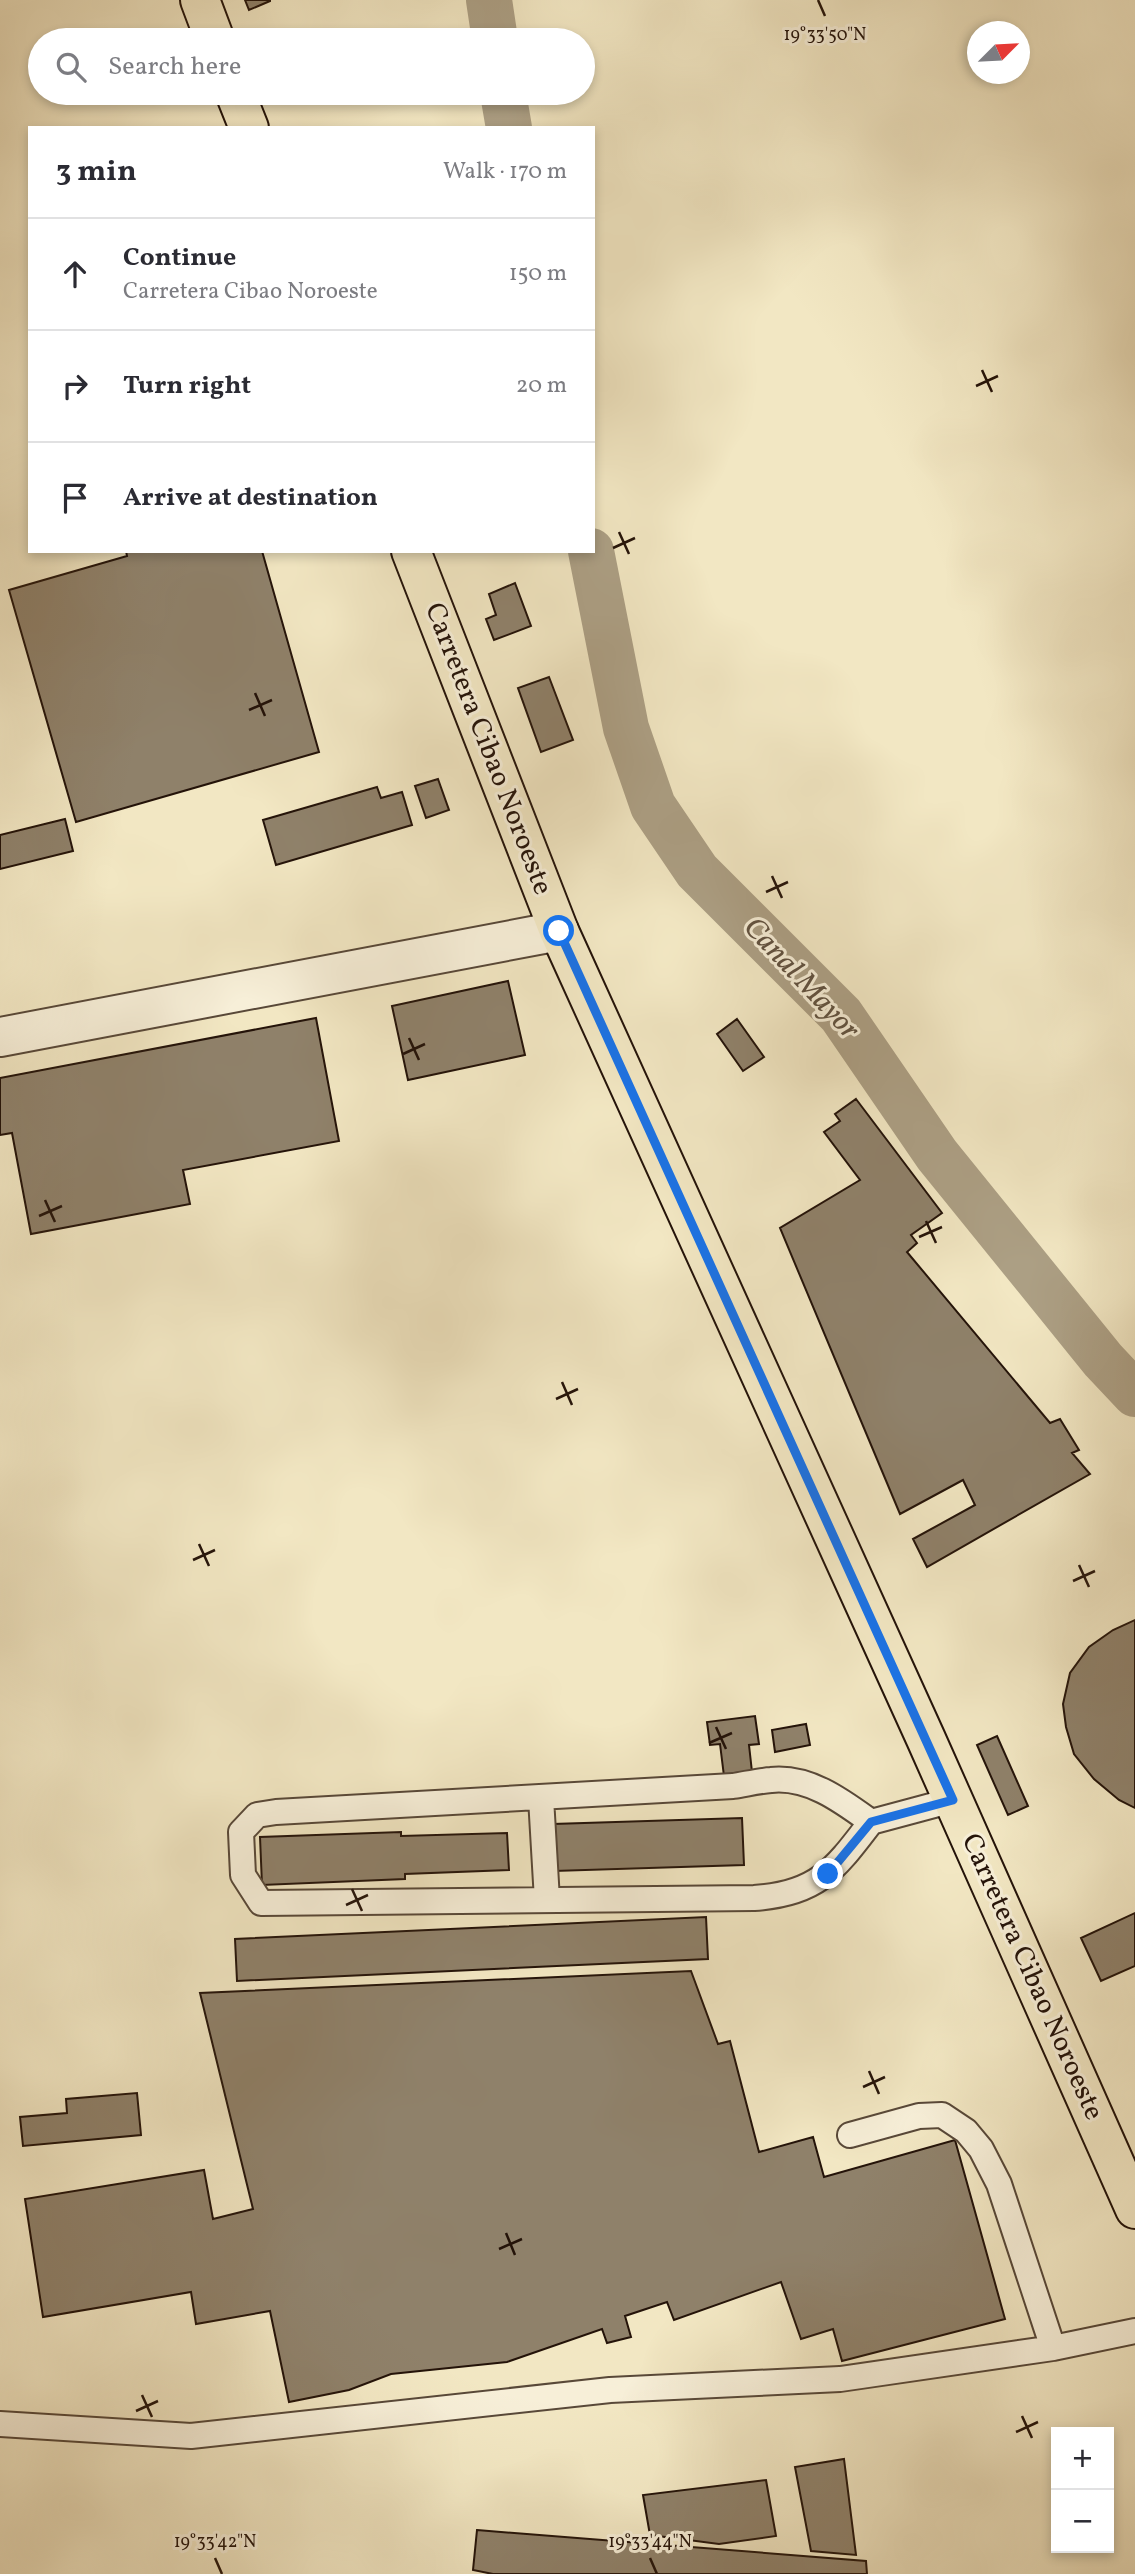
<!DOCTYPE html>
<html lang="en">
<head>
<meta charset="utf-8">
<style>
	:root { --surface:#fff; --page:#f7f7f7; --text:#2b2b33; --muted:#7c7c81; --line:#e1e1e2 }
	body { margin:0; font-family:Vollkorn,serif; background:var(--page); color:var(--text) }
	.controls { position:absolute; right:21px; bottom:21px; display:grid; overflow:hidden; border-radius:0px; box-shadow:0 4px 10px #0003 }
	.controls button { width:63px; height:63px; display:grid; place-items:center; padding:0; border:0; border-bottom:2px solid var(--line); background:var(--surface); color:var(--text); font:35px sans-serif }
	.compass { position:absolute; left:967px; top:21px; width:63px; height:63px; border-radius:50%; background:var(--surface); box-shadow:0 4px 10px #0003; rotate:66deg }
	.stop { position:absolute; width:21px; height:21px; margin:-16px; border:5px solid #1a73e8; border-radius:50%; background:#fff }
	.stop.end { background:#1a73e8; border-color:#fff; box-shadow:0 2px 7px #0008 }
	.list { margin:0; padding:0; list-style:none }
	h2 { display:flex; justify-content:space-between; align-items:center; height:91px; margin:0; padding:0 28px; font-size:30px }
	h2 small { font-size:23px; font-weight:400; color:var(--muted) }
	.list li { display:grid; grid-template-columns:46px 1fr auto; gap:21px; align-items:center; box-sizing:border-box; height:112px; padding:0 28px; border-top:2px solid var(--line) }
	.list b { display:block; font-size:26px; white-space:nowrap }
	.list p { margin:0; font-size:23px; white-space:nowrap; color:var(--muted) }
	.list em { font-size:23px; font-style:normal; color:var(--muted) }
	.icon { flex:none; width:38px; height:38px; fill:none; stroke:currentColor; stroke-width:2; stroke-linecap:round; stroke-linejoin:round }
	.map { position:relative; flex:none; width:1135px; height:2574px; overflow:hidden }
	.search { position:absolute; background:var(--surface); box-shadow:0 4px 10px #0003; left:28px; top:28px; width:567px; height:77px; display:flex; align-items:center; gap:18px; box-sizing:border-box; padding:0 24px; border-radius:38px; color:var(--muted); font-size:26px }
	.panel { position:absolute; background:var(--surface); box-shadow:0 4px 10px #0003; left:28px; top:126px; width:567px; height:427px; border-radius:0px }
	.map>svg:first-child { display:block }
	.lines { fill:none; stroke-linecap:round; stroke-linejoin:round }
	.canal { stroke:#ac9f84; stroke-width:46 }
	.building { fill:#8f816a; stroke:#241309; stroke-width:2 }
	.service-casing { stroke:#584838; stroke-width:28 }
	.minor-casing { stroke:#584838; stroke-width:42 }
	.primary-casing { stroke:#241309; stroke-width:42 }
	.service { stroke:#f7efd8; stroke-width:24 }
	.minor { stroke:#f7efd8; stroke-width:38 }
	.primary { stroke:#f2e7c3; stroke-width:38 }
	.route { stroke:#1a73e8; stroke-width:9 }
	.ticks { fill:none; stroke:#241309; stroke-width:2.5 }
	.labels { text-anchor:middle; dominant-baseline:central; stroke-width:6; stroke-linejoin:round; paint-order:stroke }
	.street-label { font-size:28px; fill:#241309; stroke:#f7efd8 }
	.water-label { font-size:30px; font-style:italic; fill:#615240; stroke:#f7efd8 }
	.ticks-label { font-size:18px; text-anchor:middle; fill:#241309; stroke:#f7efd8; stroke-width:6; stroke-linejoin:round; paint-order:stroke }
</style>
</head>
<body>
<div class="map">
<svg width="1135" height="2574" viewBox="0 0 1135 2574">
	<rect width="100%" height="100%" fill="#f2e7c3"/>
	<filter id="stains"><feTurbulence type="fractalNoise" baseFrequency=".00286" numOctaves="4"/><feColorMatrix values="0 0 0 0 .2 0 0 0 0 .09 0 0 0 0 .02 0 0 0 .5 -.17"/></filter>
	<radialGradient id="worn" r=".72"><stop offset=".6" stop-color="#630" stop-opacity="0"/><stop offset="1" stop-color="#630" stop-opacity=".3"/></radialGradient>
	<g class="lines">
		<path class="canal" d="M489 0 495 40
			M503 93 509 128
			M591 551 626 728 653 806 697 871 841 1015 937 1155 1103 1360 1135 1394"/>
	</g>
	<path class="building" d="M245 0H270V1L249 10Z
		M126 551H262L319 752 76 822 9 590 127 556Z
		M515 583 531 626 494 640 486 619 496 615 489 594Z
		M549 677 573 740 541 752 518 688Z
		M438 779 449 810 426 818 415 786Z
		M377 787 381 798 402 792 412 825 276 865 263 820Z
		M65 819 73 851 0 869V835Z
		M508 981 525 1055 408 1080 392 1006Z
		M316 1018 339 1141 183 1170 190 1204 31 1234 12 1133 0 1135V1078Z
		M737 1019 764 1057 743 1071 717 1034Z
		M856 1099 942 1213 911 1235 917 1243 907 1252 1050 1423 1060 1419 1079 1450 1072 1453 1090 1474 927 1567 913 1539 975 1505 963 1480 900 1514 780 1228 860 1180 824 1132 840 1121 835 1114Z
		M1135 1620V1808L1119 1800 1094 1779 1074 1754 1066 1727 1063 1704 1070 1673 1089 1647 1113 1630Z
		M755 1716 759 1744 749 1745 752 1772 724 1776 720 1744 710 1745 707 1722Z
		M806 1724 810 1745 775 1752 772 1730Z
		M997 1736 1028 1806 1008 1815 977 1745Z
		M742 1818 744 1865 554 1871 553 1824Z
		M401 1832V1836L507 1833 509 1870 405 1874V1879L262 1885 260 1837Z
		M1135 1913V1966L1101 1981 1081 1938Z
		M706 1917 708 1959 237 1981 235 1939Z
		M691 1971 718 2044 730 2041 759 2152 813 2137 824 2177 955 2140 1005 2319 842 2361 833 2329 801 2339 781 2282 674 2320 667 2302 625 2316 631 2337 607 2343 602 2329 507 2362 391 2374 349 2390 289 2402 270 2311 196 2324 191 2292 43 2317 25 2199 204 2170 213 2219 253 2209 200 1993Z
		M137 2093 141 2135 23 2146 20 2117 67 2113 66 2099Z
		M844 2459 856 2555 811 2551 795 2467Z
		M766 2480 776 2536 719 2544 650 2535 643 2495Z
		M477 2530 866 2561 867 2574H493L473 2570Z"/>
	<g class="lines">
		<defs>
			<path id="service" d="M541 1798 547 1900
				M871 1822C835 1869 818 1894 754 1898L261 1903 243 1875 241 1832 257 1815 276 1812 733 1786C746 1784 758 1781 771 1780 809 1776 842 1801 871 1822L953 1800
				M850 2135 919 2116 942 2115 966 2131 981 2149 999 2184 1053 2348
				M0 2424 191 2436 610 2390 840 2379 1053 2348 1135 2331"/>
			<path id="minor" d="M0 1037 559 931"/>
			<path id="primary" d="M200 0 215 40
				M235 93 249 128
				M411 551 559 931 926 1739 1135 2209"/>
		</defs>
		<use href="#service" class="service-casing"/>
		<use href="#minor" class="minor-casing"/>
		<use href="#primary" class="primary-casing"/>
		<use href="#service" class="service"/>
		<use href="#minor" class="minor"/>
		<use href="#primary" class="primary"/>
	</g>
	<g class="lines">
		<path class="route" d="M559 931 953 1800 871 1822 828 1874"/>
	</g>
	<path class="ticks" d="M818 0 825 16M982 370 992 392M976 386 998 376M619 532 629 554M613 548 635 538M255 693 265 716M249 710 272 700M772 876 782 898M766 892 788 882M409 1038 419 1060M403 1054 425 1044M45 1200 55 1222M39 1216 62 1206M926 1221 936 1243M919 1237 942 1227M562 1382 572 1405M556 1399 578 1389M199 1544 209 1566M193 1560 215 1550M1079 1565 1089 1587M1073 1581 1095 1571M716 1727 726 1749M709 1743 732 1733M352 1889 362 1911M346 1905 368 1895M869 2071 879 2094M863 2087 885 2077M506 2233 515 2255M499 2249 522 2239M142 2395 152 2417M136 2411 158 2401M1022 2416 1032 2438M1016 2432 1038 2422M215 2558 222 2574M650 2558 657 2574"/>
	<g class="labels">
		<g class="street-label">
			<text transform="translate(488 749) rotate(69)">Carretera Cibao Noroeste</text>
			<text transform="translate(1032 1977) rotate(66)">Carretera Cibao Noroeste</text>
		</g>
		<g class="water-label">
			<text transform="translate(801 979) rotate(47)">Canal Mayor</text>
		</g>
	</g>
	<g class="ticks-label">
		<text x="825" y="40">19°33'50"N</text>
		<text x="215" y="2547">19°33'42"N</text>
		<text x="650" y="2547">19°33'44"N</text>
	</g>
	<rect width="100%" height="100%" filter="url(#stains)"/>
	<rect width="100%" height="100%" fill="url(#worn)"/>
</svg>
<div class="controls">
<button>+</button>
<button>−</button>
</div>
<svg class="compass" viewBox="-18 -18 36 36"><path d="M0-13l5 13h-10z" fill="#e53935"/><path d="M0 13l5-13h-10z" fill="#7c7c81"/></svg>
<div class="stop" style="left:559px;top:931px"></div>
<div class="stop end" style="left:828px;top:1874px"></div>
<div class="search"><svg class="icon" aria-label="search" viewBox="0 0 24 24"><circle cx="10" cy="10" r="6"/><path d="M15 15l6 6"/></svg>Search here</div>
<section class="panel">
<h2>3 min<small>Walk · 170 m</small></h2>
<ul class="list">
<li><svg class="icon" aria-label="ahead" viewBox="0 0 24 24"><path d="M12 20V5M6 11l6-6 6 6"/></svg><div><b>Continue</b><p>Carretera Cibao Noroeste</p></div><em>150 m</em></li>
<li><svg class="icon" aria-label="right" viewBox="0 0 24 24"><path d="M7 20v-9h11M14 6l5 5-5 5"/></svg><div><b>Turn right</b></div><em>20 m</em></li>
<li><svg class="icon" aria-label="arrive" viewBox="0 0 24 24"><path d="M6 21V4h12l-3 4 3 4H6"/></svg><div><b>Arrive at destination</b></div></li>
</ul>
</section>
</div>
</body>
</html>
